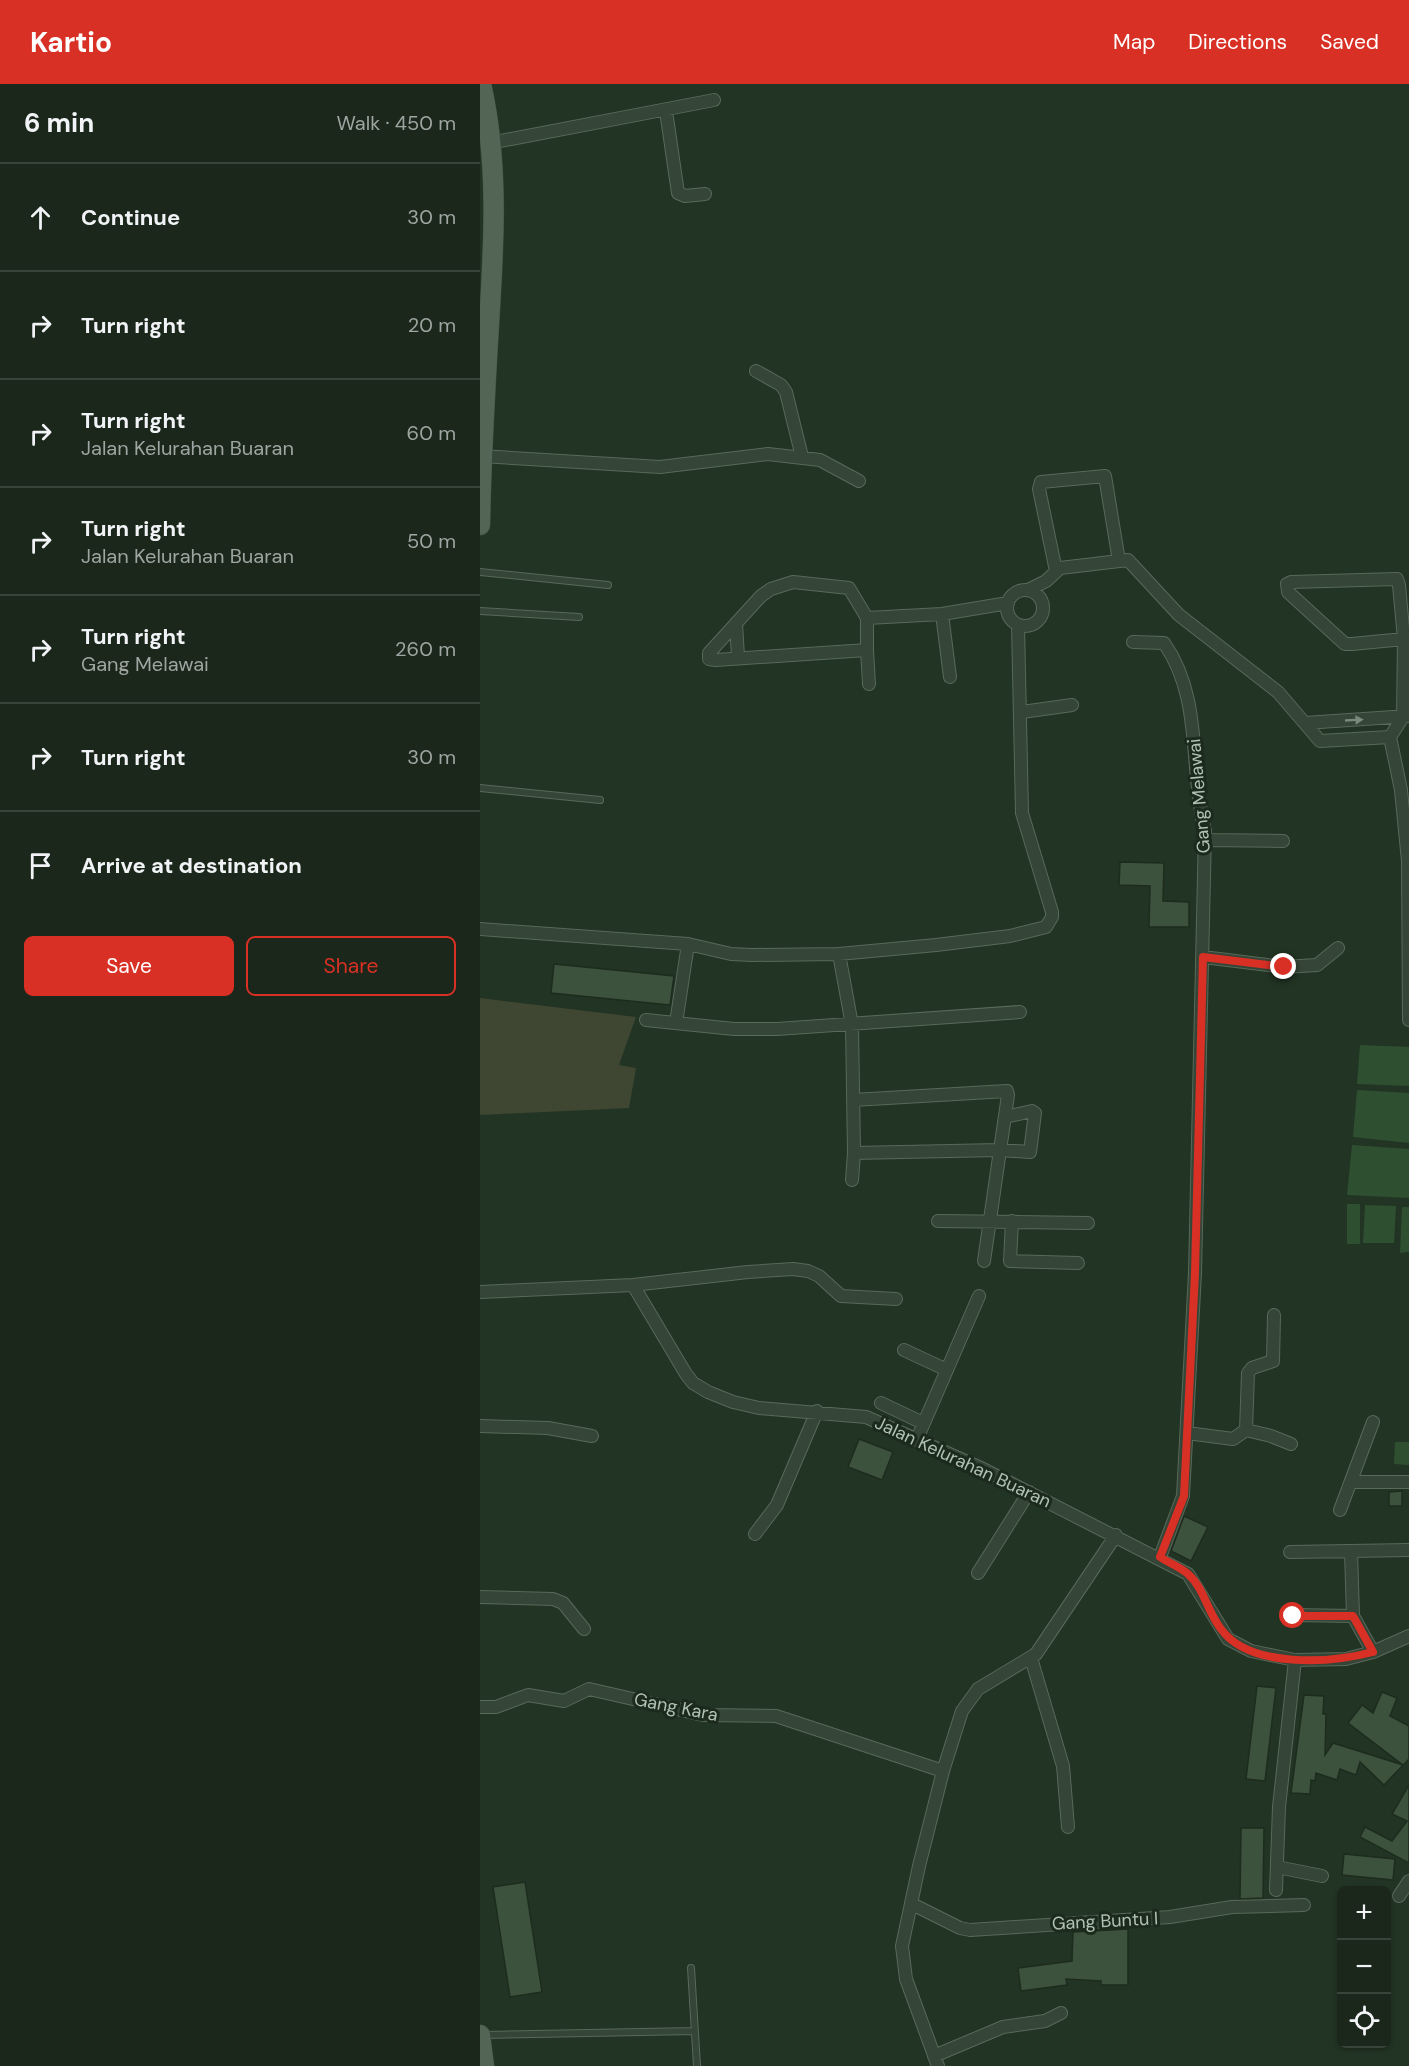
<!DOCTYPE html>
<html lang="en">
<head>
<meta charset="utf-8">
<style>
	:root { --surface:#1a271a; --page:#273327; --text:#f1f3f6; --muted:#9fa5a2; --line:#384439; --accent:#d93025 }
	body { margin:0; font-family:"DM Sans",sans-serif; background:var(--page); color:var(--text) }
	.controls { position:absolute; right:18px; bottom:18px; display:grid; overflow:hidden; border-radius:9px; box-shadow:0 2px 4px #0004 }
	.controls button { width:54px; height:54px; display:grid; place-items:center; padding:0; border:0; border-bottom:2px solid var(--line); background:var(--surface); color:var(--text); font:30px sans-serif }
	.stop { position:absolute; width:18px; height:18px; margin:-14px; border:4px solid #d93025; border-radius:50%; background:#fff }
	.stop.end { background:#d93025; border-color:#fff; box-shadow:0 2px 6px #0008 }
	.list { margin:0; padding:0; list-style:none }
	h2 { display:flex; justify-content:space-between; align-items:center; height:78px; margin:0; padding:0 24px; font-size:26px }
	h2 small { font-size:20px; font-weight:400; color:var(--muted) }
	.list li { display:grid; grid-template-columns:39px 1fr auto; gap:18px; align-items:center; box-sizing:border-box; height:108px; padding:0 24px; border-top:2px solid var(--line) }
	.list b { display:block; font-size:22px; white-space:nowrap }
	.list p { margin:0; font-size:20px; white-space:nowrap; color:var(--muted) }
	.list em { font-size:20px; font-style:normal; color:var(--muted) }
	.actions { display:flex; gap:12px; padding:18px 24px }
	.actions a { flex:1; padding:14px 0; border:2px solid var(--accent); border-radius:9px; text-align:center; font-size:21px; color:var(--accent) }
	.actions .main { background:var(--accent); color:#fff }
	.icon { flex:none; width:33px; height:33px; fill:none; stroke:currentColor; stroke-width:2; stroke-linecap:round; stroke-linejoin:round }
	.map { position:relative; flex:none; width:929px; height:1982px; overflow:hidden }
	header { display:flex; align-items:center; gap:36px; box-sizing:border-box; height:84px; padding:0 30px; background:var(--accent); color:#fff }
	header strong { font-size:28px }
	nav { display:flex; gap:33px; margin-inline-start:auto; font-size:21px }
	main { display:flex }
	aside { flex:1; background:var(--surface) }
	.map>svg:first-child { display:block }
	.green { fill:#3f4632 }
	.water { fill:#2f4f31 }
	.building { fill:#3c523d; stroke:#1d2c1e; stroke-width:1.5 }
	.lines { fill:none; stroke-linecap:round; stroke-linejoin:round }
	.service-casing { stroke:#59695a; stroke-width:8 }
	.minor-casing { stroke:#59695a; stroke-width:14 }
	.primary-casing { stroke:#3f4f40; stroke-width:21 }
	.service { stroke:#354537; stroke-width:6 }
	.minor { stroke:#354537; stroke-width:12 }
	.primary { stroke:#536555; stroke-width:20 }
	.oneway { fill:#798a7b }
	.route { stroke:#d93025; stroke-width:8 }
	.labels { text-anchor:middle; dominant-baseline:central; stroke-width:6; stroke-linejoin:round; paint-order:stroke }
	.street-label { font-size:18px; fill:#b0c2b2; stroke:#1b2a1c }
</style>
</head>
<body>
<header>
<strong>Kartio</strong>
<nav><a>Map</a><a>Directions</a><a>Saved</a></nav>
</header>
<main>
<aside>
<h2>6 min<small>Walk · 450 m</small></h2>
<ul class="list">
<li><svg class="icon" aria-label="ahead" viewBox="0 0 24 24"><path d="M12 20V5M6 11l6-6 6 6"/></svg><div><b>Continue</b></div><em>30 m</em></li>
<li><svg class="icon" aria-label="right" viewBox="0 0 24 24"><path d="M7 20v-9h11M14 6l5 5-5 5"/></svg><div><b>Turn right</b></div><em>20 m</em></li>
<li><svg class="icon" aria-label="right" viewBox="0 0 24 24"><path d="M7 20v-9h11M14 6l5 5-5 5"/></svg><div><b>Turn right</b><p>Jalan Kelurahan Buaran</p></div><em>60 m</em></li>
<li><svg class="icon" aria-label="right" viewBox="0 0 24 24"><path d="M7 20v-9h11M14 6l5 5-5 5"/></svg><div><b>Turn right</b><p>Jalan Kelurahan Buaran</p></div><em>50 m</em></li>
<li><svg class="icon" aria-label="right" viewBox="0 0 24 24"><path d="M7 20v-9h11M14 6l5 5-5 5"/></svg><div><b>Turn right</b><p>Gang Melawai</p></div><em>260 m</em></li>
<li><svg class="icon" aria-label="right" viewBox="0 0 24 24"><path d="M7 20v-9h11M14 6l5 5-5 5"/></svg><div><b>Turn right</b></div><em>30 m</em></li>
<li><svg class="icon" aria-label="arrive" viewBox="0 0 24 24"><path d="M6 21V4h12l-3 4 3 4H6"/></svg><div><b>Arrive at destination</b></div></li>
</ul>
<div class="actions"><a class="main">Save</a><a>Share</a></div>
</aside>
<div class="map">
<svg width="929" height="1982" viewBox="0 0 929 1982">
	<rect width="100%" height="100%" fill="#223423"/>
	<path class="green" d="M0 914 156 933 139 981 156 984 149 1024 0 1031Z"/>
	<path class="water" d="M880 961 929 963V1002L877 1000Z
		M877 1006 929 1009V1059L873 1053Z
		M872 1061 929 1065V1114L867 1111Z
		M867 1120H880V1160H867Z
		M885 1121 916 1122 914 1159H883Z
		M922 1123H929V1168L920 1169Z
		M915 1358H929V1381L914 1380Z"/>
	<path class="building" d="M640 778 684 779 683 817 709 818V843H669L670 802 639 801Z
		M74 880 194 892 190 921 71 909Z
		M379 1355 413 1368 402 1396 368 1383Z
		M922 1407V1422H909V1408Z
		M704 1432 728 1443 711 1477 691 1467Z
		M777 1602 796 1604 785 1697 766 1695Z
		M902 1608 917 1614 910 1632 929 1642V1675L904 1701 880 1678 876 1691 860 1685 857 1696 836 1689 835 1697 831 1696 830 1710 811 1709 824 1611 844 1612 843 1630H846L845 1671 853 1659 923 1681 868 1639 882 1621 893 1629Z
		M929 1701V1779L880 1753 885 1743 912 1757 927 1737 912 1730Z
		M761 1744H784L783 1814 760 1815Z
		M864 1770 915 1775 913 1796 862 1791Z
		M45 1798 62 1908 30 1913 13 1803Z
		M648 1845V1901H621V1897L586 1895 587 1901 541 1907 538 1884 592 1877 593 1848Z"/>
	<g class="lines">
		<defs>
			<path id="service" d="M0 488 128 501
				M0 527 99 533
				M0 704 120 716
				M211 1884 217 1982
				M4 1951 214 1947"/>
			<path id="minor" d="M186 27 198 109 205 112 225 110
				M10 59 234 16
				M276 287 301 301 306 308 322 373
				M1 372 180 383 288 370 340 376 379 397
				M576 487 559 405 561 398 625 392 639 477
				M313 498 369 504 387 534V566L236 576 229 575V569L281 512 291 505Z
				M527 524a18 18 0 1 1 36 0a18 18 0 1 1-36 0Z
				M548 506 566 497 580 484 648 476 699 531 798 608 840 657 910 653
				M462 530 470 593
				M387 534 462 530 528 519
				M256 539 258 573
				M929 554 924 555 872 560H865L808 508 807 500 811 498 917 495 919 501 924 555 923 633 910 653 921 706 928 777 929 936
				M653 558 684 559C723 614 709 685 725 747L715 1189 703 1412 680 1473
				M387 566 389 600
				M542 628 592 621
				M825 639 928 632
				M725 756 803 757
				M0 845 208 860 251 870 272 871 359 870 456 861 530 852 566 843 572 833V828L542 729 538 541
				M359 870 372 941 374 1069 372 1096
				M723 873 804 883 837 881 858 864
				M166 936 254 945H297L540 928
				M196 939 208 860
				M373 1016 527 1007 528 1011 504 1177
				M374 1069 519 1066 550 1068 555 1029 552 1027 525 1033
				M458 1137 608 1139
				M532 1137 530 1177 598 1179
				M153 1201 268 1188 313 1185 328 1187 339 1192 361 1212 416 1215
				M0 1208 153 1201 206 1290 213 1299 228 1308 253 1318 279 1324 386 1333 503 1385 708 1490 748 1555 771 1567 815 1576 866 1575 893 1568 929 1552
				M424 1266 467 1286
				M401 1319 443 1339
				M0 1342 68 1344 112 1352
				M766 1346 791 1352 811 1360
				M707 1349 753 1355 766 1346 768 1289 772 1284 793 1277 794 1231
				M437 1355 499 1212
				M871 1398H929
				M860 1426 893 1338
				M275 1450 297 1421 337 1327
				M871 1467 873 1532 893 1568
				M810 1468 929 1466
				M498 1489 549 1408
				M0 1513 73 1515 83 1519 104 1545
				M813 1531 873 1532
				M551 1574 583 1682 588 1743
				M0 1623H16L48 1611 84 1617 109 1605 223 1631 296 1632 463 1687
				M797 1783 842 1792
				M796 1806 799 1723 815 1576
				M919 1812 929 1797
				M432 1820 480 1844 490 1846 690 1833 752 1823 824 1821
				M454 1972 523 1943 565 1937 581 1929
				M458 1982 426 1895 422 1862 439 1782 463 1687 482 1627 498 1605 556 1570 636 1451"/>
			<path id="primary" d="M0 441C1 374 5 307 9 240 14 160 19 79 1 0
				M0 1951 4 1982"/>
		</defs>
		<use href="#service" class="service-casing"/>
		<use href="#minor" class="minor-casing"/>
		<use href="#primary" class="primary-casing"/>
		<use href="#service" class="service"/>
		<use href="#minor" class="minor"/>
		<use href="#primary" class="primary"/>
	</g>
	<defs><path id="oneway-solid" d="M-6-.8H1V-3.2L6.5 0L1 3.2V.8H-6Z" transform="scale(1.5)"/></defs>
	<use class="oneway" href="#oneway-solid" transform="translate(874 636) rotate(-3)"/>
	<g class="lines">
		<path class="route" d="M804 883 723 873 715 1189 704 1412 680 1473C689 1479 700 1483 708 1490 724 1504 728 1529 741 1545 770 1585 851 1579 893 1568L873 1532H813"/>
	</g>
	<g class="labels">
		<g class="street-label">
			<text transform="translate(719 712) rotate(-95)">Gang Melawai</text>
			<text transform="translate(483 1378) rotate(25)">Jalan Kelurahan Buaran</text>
			<text transform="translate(196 1623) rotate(11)">Gang Kara</text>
			<text transform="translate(625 1837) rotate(-3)">Gang Buntu I</text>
		</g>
	</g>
</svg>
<div class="controls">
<button>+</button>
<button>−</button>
<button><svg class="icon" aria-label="locate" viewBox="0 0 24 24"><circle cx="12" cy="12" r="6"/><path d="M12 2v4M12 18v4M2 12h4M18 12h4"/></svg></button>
</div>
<div class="stop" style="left:813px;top:1532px"></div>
<div class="stop end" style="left:804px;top:883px"></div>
</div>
</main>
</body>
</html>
